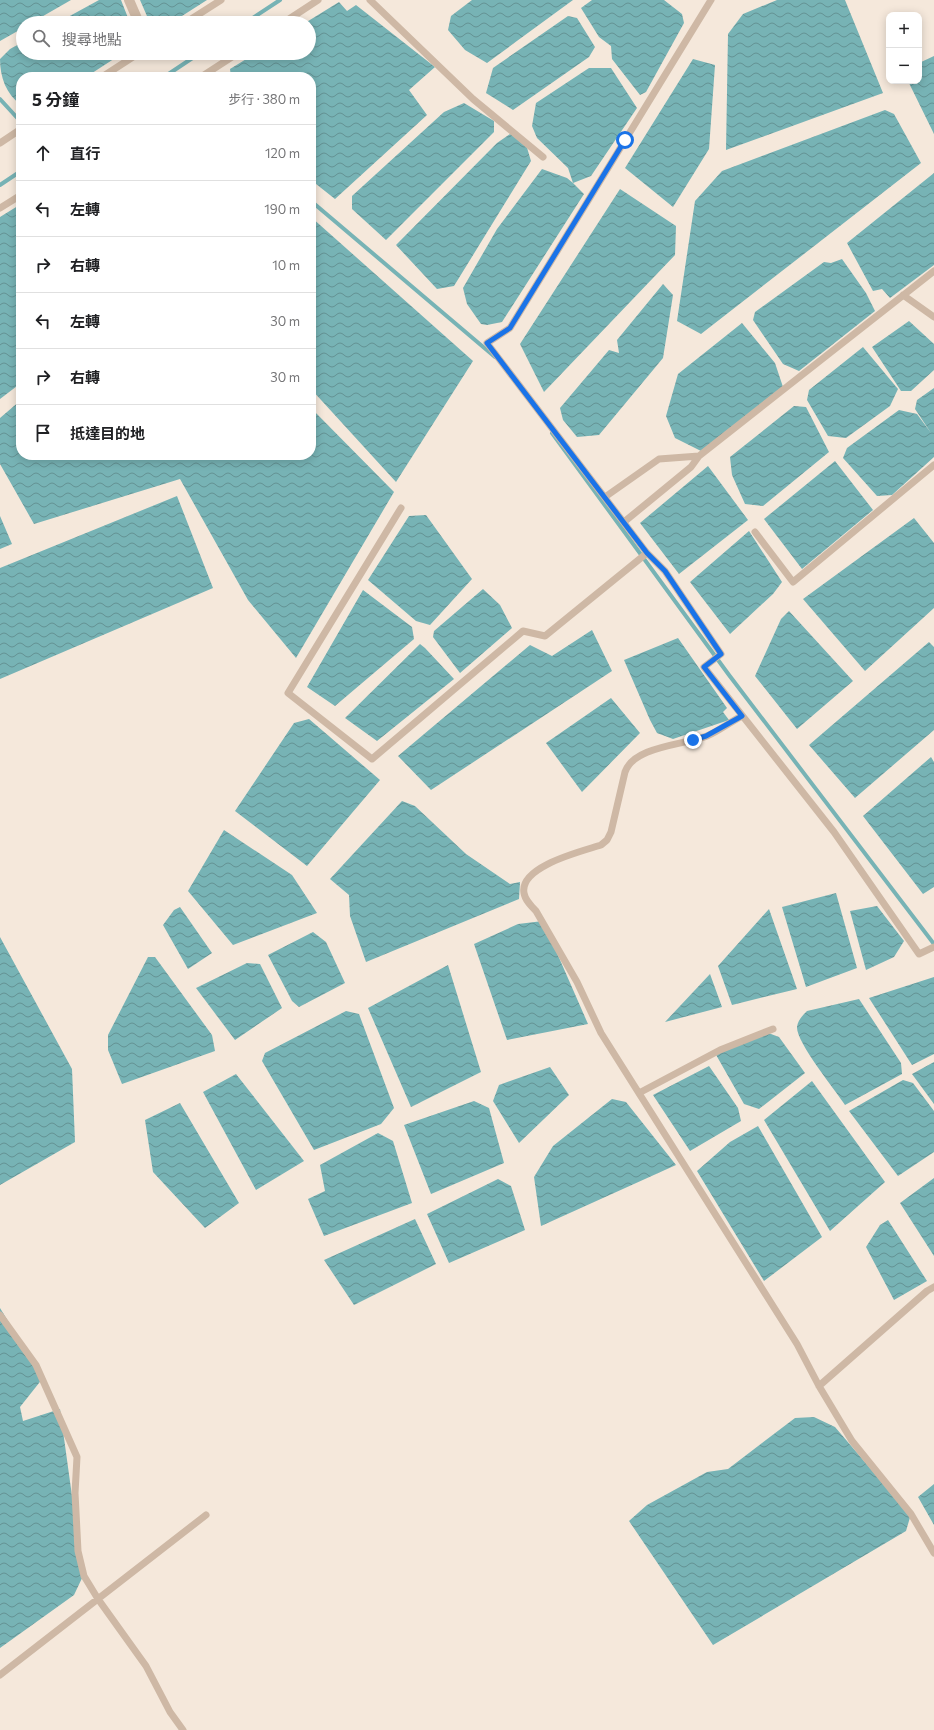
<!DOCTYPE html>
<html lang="zh-TW">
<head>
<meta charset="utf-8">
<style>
	:root { --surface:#fff; --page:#f6f6f6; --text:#202124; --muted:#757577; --line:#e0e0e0 }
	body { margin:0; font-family:Commissioner,"Noto Sans TC",sans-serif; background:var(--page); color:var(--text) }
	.controls { position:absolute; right:12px; top:12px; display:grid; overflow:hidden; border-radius:8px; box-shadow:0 2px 10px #0003 }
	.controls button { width:36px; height:36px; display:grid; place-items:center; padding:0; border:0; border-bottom:1px solid var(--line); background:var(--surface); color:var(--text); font:20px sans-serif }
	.stop { position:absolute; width:12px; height:12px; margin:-9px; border:3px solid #1a73e8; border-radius:50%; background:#fff }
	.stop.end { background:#1a73e8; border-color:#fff; box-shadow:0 1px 4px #0008 }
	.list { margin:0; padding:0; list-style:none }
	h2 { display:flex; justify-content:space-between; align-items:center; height:52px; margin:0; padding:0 16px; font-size:17px }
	h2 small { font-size:13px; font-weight:400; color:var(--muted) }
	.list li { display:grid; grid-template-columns:26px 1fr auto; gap:12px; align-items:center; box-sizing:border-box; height:56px; padding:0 16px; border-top:1px solid var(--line) }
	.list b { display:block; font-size:15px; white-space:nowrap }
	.list em { font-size:13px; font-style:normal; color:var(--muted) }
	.icon { flex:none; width:22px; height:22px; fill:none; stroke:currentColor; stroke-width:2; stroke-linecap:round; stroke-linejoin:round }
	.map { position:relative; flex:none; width:934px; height:1730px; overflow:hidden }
	.search { position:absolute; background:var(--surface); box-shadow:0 2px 10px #0003; left:16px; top:16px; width:300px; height:44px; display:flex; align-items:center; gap:10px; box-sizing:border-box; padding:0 14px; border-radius:22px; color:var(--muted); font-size:15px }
	.panel { position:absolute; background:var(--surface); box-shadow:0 2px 10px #0003; left:16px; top:72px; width:300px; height:388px; border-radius:16px }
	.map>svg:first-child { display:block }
	.water { fill:url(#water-waves) }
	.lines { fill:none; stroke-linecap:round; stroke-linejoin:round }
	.stream { stroke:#77b3b5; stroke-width:4 }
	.lane { stroke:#ceb8a5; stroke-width:7 }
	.street { stroke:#ceb8a5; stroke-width:10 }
	.route { stroke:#1a73e8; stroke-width:5 }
</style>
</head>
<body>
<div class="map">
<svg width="934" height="1730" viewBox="0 0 934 1730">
	<defs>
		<pattern id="water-waves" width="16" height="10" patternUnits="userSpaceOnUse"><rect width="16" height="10" fill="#77b3b5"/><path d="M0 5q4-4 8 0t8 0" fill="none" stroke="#639293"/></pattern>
	</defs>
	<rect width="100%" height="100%" fill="#f5e8db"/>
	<path class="water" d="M0 0H71L31 23H23V28L0 41Z
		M99 0H121L130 23H57Z
		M140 0H207L171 23H150Z
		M472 0H573L487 63 465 50 448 30 451 16Z
		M592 0H664L682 14 684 23 646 92 640 95 612 59 611 46 599 37 581 8Z
		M777 0H845L883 93 726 150 728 34 743 14Z
		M339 2 347 11 356 5 435 67 409 90 427 115 335 199 311 180V77H231L230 69 256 53H309V23H305Z
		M568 16 577 18 595 47 589 57 513 110 486 93 493 68Z
		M23 42V53H123L86 77H21V105C6 94 0 77 0 59L10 49Z
		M934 56V134L908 81H919V63Z
		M693 59 715 65 709 149 673 207 625 168Z
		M589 68H611L637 108 591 176 573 183 584 194 502 322 487 325 481 324 467 304 463 288 497 229 542 169 567 178 573 183 568 168 537 138 532 126 536 103Z
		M464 103 494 121V132L386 240 352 209V196L444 112Z
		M885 110 894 114 921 163 701 334 677 321 695 201 722 171Z
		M510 134 525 141 531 161 454 286 437 289 396 245 497 143Z
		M934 173V265L890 298 882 289 873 291 847 243Z
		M620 189 676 226 675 255 544 392 520 344Z
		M21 204V383L0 399V217Z
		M311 217 473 361 396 482 311 389Z
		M842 259 866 293 875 311 799 371 783 364 753 320 755 312 824 262 831 263Z
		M663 284 673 295 663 358 599 435 577 437 563 420 560 408 609 350 619 353 617 340Z
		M909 321 934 344V370L911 391H901L872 347Z
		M742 323 775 363 783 387 701 451 675 438 666 416 678 374Z
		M863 347 898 389 890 406 846 438 828 436 807 400 809 390Z
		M934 388V457L892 495 877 496 843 458 847 448 899 410 917 414 931 433 915 409 917 400Z
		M21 400V455H311V408L394 492 296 658 248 600 180 479 34 524 0 464V418Z
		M794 406 806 407 829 452 763 506 745 504 732 475 730 457Z
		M835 461 873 510 802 569 764 519Z
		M708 466 748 520 679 574 640 523Z
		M177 496 213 588 0 679V568Z
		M426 515 472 579 430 625 416 621 368 580 409 516Z
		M0 516 12 544 0 549Z
		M914 518 934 543V608L865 671 803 599Z
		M749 531 782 582 773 594 730 634 690 582Z
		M483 589 500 605 512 628 460 673 433 637 434 631Z
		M363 590 412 627 414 639 335 706 307 687Z
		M789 611 853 681 797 729 755 676 781 619Z
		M592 630 612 671 431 790 398 756 530 645 552 656Z
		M678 638 727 708 723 712 729 720 673 739 657 733 650 720 624 660Z
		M929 642 934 647V730L855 798 809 745Z
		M420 644 425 648 454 679 377 741 345 718Z
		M611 698 640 733 582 792 546 743Z
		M309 719 380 780 307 866 235 811 294 723Z
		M931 757 934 762V887L923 894 863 816Z
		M402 801 415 806 466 854 510 884 520 882 519 899 366 962 350 916 349 895 330 879Z
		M224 830 292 875 317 913 233 945 188 891Z
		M836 893 857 968 806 987 782 907Z
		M877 906 904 941 894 957 866 970 850 911Z
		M180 907 212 953 188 969 163 925 174 910Z
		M769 909 797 989 732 1005 718 966Z
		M543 921 588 1024 507 1040 474 944 518 924Z
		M313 932 326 942 345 983 299 1007 292 1001 268 955Z
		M0 937 72 1069 75 1142 0 1185Z
		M148 957H155L212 1035 215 1051 122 1084 108 1050V1035Z
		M247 963 260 964 282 1008 235 1040 196 988Z
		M448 965 481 1072 411 1107 368 1008Z
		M710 974 722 1007 665 1022Z
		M934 977V1054L912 1065 869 998Z
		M859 999 901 1063 902 1074 845 1105C835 1090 796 1042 797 1027 798 1020 802 1016 807 1011Z
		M346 1011 359 1014 394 1108 381 1124 314 1150 262 1061 265 1053Z
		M763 1031 779 1037 805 1073 759 1109 744 1104 715 1053Z
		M934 1062V1104L912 1074Z
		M709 1066 738 1108 741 1121 690 1151 653 1095Z
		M550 1067 569 1095 519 1143 493 1101 499 1085Z
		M236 1074 304 1161 256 1190 203 1092Z
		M903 1080 913 1083 934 1111V1152L898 1176 849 1111Z
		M812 1081 885 1182 830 1231 764 1120Z
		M612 1099 626 1102 676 1165 541 1226 534 1177 553 1146Z
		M474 1101 489 1108 504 1163 431 1194 404 1125Z
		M180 1103 239 1203 205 1228 153 1172 145 1120Z
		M758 1126 822 1237 764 1281 697 1171 730 1142Z
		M378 1133 393 1141 412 1203 324 1236 308 1199 325 1191 320 1165Z
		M934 1178V1256L900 1203Z
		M498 1179 511 1186 525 1230 449 1263 427 1214Z
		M415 1219 436 1264 354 1305 324 1260Z
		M888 1220 927 1281 894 1300 866 1247 880 1225Z
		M0 1308 43 1378 20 1407 23 1421 60 1409 83 1576 74 1595 0 1648Z
		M814 1417 835 1427 894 1496 911 1514 906 1531 713 1645 629 1521 647 1505 707 1472 728 1469 795 1418Z
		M934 1484V1525L918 1497Z"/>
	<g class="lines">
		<path class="stream" d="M245 23 280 0
			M164 77 200 53
			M0 99 21 122
			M0 185 21 171
			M311 201 495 357
			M552 433 729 675 934 944"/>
		<path class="lane" d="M370 0 473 99 543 157
			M711 0 510 328 487 343 647 553 665 571 721 654 704 667 834 832 919 954 934 947
			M185 23 221 0
			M283 23 318 0
			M102 77 139 53
			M201 77 238 53
			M0 143 21 129
			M0 208 21 195
			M903 295 934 317
			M605 497 659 459 699 456 934 271
			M401 508 288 693 372 759 523 631 545 636 647 553
			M624 522 691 467 699 456
			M755 532 793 582 934 465
			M742 716C730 722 719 731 707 736 684 745 634 746 625 772L611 832 607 840 601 845C583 851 519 866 524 893 525 900 531 906 536 911L577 982 601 1033 797 1344 819 1386 852 1441 911 1514 934 1553
			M639 1093 720 1050 773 1029
			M0 1315 36 1365 77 1457 75 1493 78 1551 84 1576 98 1599 146 1666 170 1712 183 1730
			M819 1386 927 1291 934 1287
			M0 1675 206 1515"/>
		<path class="street" d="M129 0 139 23"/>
	</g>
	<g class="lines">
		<path class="route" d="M625 140 510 328 487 343 647 553 665 571 721 654 704 667 742 716 706 736 693 740"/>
	</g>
</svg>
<div class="controls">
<button>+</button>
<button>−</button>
</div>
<div class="stop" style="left:625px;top:140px"></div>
<div class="stop end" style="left:693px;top:740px"></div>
<div class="search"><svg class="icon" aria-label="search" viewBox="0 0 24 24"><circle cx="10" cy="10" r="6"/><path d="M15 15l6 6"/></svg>搜尋地點</div>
<section class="panel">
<h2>5 分鐘<small>步行 · 380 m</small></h2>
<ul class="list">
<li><svg class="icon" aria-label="ahead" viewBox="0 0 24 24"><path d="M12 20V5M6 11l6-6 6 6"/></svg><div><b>直行</b></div><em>120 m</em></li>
<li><svg class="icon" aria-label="left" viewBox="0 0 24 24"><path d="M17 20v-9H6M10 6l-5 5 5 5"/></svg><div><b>左轉</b></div><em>190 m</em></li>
<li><svg class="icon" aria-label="right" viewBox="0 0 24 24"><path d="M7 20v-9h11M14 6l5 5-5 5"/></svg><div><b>右轉</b></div><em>10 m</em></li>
<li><svg class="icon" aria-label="left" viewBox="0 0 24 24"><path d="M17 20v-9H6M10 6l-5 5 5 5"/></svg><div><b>左轉</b></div><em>30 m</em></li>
<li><svg class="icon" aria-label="right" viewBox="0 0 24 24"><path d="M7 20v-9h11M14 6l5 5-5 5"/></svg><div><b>右轉</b></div><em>30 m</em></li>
<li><svg class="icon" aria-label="arrive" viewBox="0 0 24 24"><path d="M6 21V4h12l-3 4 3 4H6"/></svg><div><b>抵達目的地</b></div></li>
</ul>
</section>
</div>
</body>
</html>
